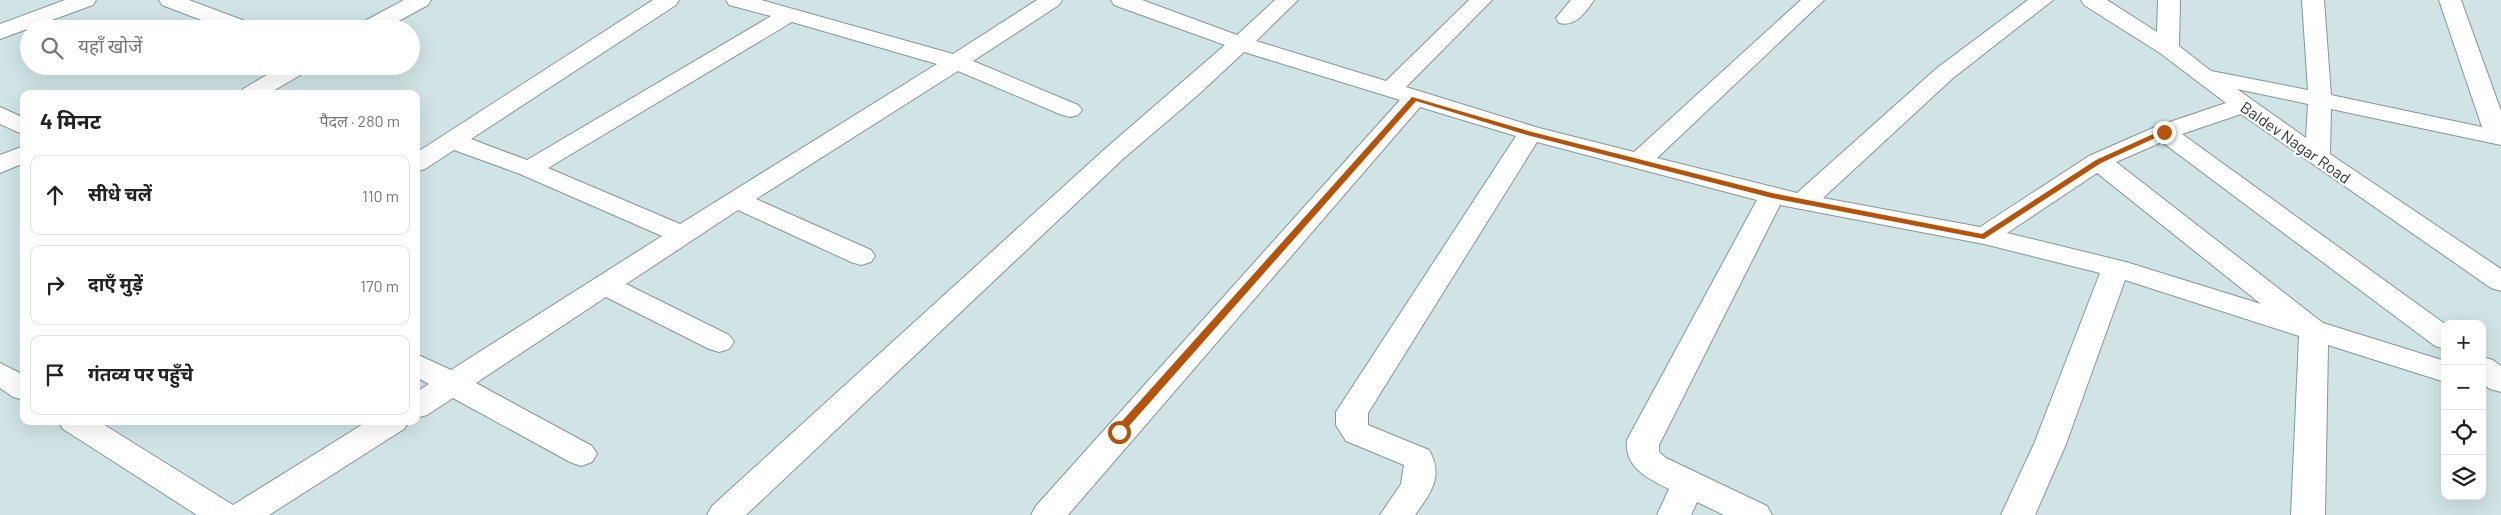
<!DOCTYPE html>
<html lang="hi">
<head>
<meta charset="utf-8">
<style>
	:root { --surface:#fff; --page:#f2f2f2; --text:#222; --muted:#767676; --line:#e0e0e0 }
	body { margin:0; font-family:Barlow,"Noto Sans Devanagari",sans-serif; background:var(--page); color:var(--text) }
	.controls { position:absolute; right:15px; bottom:15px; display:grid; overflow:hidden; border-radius:10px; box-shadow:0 5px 20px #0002 }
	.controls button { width:45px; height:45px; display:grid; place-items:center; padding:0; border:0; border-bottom:1px solid var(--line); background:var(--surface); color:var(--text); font:25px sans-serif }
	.stop { position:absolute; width:15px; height:15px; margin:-11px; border:4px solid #b45309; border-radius:50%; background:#fff }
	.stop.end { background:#b45309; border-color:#fff; box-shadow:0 1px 5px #0008 }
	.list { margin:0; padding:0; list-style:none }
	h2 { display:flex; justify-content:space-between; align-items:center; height:65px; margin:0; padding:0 20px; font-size:21px }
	h2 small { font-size:16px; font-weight:400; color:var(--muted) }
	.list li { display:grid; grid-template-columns:32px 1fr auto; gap:15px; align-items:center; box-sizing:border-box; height:80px; margin:0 10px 10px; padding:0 10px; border:1px solid var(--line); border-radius:10px }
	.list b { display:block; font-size:19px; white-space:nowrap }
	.list em { font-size:16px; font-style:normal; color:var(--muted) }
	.icon { flex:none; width:28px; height:28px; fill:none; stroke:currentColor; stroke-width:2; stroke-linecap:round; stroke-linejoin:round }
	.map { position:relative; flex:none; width:2501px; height:515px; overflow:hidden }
	.search { position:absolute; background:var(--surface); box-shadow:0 5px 20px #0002; left:20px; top:20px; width:400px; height:55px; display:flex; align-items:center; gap:12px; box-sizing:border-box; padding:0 18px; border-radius:28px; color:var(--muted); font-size:19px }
	.panel { position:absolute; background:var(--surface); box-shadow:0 5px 20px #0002; left:20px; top:90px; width:400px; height:335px; border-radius:10px }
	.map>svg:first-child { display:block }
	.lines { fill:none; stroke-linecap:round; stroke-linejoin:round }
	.street-casing { stroke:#849697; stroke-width:2 }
	.street { fill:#fff; fill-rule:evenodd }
	.route { fill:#b45309 }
	.labels { text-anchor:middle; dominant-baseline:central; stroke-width:4.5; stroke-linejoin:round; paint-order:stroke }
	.street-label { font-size:16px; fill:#31393a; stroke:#fff }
</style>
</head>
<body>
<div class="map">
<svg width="2501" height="515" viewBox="0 0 2501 515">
	<rect width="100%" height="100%" fill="#d0e4e5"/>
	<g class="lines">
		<defs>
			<path id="street" d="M65 0H96L93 5 0 39V24Z
				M159 0H189L253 24 256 29H225L162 5Z
				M404 0H431L428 5 384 29H356L359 24Z
				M653 0H679L676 5 471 139 527 160 771 16 729 5 726 0H761L953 54 1037 0H1062L1059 5 973 61 1078 105 1082 110 1078 115 1070 117 1062 115 958 71 756 199 871 250 875 256 871 262 861 265 851 262 738 210 626 284 729 335 734 342 729 349 719 352 709 349 606 297 476 383 592 446 597 454 592 462 581 466 570 462 453 398 427 415 416 418V392L429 384 416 377V354L451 370 662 236 520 174 454 150 425 169 416 172V153ZM792 22 937 64 680 224 548 168Z
				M1111 0H1142L1237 35 1275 0H1298L1256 41 1386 81 1469 0H1492L1406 87 1539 128 1634 152 1801 0H1824L1657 158 1797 193 1937 68 2028 0H2053L1953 78 1823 198 1980 227 2089 156 2155 127 2226 103 2160 53 2084 5 2081 0H2107L2157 32 2158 0H2180L2179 46 2211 71 2308 90 2302 0H2324L2331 95 2482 127 2439 0H2461L2501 111V145L2331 109 2330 154 2501 269V291L2491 288 2241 114 2182 134 2445 324V349L2435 346 2162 142 2116 162 2323 323 2445 361V382L2328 345 2325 515H2291L2299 336 2125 280 2066 444 2035 515H2001L2034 444 2100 273 1984 244 1780 205 1659 445V452L1666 458 1767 506 1772 515H1724L1697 502 1691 515H1657L1669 489C1649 479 1624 468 1627 440L1757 200 1537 142 1368 413V425L1429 450C1444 476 1431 493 1415 515H1380L1401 484 1404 465 1346 441 1336 425V412L1516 136 1420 107 1068 515H1031L1036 506 1400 100 1244 52 1199 94 1124 158 746 515H707L712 506 1106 148 1225 45 1114 5ZM2237 89 2308 104 2306 138ZM2097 173 2261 304 2126 262 2007 233Z
				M1571 0H1594C1585 13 1576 27 1559 23L1556 18Z
				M282 66H310L307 71 268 94H239L243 89Z
				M0 107 24 118V135L0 124Z
				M24 146V163L0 173V155Z
				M2482 357 2493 360 2501 366V392L2490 389 2482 383Z
				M0 363 24 375V400L13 397 0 388Z
				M58 421H98L233 505 368 421H409L404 429 269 515H197L63 429Z"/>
		</defs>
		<use href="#street" class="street-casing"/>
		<use href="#street" class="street"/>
	</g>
	<path class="route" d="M1412 97 1532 132 1772 193 1982 234 2096 160 2162 130 2168 132 2101 163 1984 239 1772 198 1527 135 1416 101 1122 434H1115V429Z"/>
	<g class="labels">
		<g class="street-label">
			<text transform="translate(2296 142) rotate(35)">Baldev Nagar Road</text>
		</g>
	</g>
</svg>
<div class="controls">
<button>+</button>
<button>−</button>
<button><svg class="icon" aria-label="locate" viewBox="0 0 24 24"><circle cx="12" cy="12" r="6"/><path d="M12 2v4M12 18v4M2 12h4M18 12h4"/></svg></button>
<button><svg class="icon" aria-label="layers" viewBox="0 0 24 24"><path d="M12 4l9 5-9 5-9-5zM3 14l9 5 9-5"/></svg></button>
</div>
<div class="stop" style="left:1119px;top:432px"></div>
<div class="stop end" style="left:2164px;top:132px"></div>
<div class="search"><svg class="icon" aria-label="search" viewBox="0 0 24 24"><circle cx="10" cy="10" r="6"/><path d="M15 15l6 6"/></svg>यहाँ खोजें</div>
<section class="panel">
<h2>4 मिनट<small>पैदल · 280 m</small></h2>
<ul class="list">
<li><svg class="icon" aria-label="ahead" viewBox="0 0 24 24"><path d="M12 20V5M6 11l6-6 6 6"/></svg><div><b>सीधे चलें</b></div><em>110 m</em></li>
<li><svg class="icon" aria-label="right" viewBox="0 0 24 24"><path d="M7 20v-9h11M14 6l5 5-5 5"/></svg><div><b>दाएँ मुड़ें</b></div><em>170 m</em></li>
<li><svg class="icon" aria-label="arrive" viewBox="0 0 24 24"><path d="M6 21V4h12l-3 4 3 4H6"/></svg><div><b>गंतव्य पर पहुँचे</b></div></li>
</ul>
</section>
</div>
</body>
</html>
